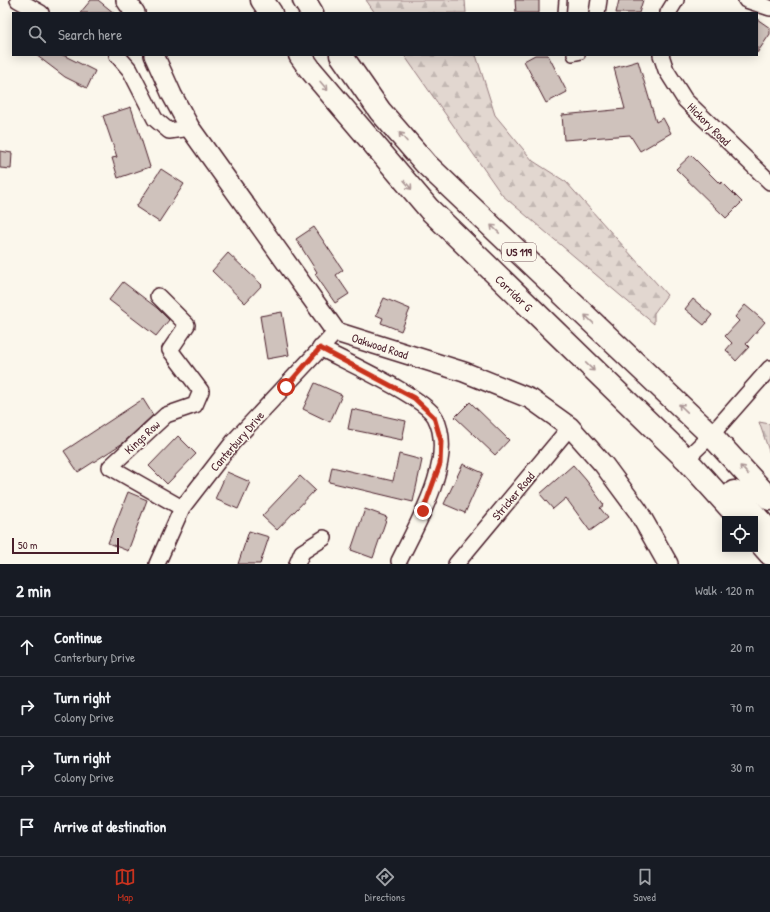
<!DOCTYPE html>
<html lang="en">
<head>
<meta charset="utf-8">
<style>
	:root { --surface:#171b24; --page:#242831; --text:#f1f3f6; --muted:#9ea1a6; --line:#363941; --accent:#c8321e }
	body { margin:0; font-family:"Patrick Hand",sans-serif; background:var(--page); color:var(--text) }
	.controls { position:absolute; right:12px; bottom:12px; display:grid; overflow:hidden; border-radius:0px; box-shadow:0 2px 10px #0003 }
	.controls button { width:36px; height:36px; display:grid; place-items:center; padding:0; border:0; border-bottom:1px solid var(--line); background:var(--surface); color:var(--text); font:20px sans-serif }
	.scale { position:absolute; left:12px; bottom:10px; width:107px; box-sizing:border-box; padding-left:4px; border:2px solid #4a1f2b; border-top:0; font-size:11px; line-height:14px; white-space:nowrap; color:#4a1f2b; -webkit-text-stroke:3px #fbf7ec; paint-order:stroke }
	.stop { position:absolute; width:12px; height:12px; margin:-9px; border:3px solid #c8321e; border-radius:50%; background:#fff }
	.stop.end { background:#c8321e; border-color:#fff; box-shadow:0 1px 4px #0008 }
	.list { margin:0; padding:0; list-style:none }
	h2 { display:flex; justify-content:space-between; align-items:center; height:52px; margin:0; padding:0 16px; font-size:17px }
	h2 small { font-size:13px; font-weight:400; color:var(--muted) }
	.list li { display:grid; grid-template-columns:26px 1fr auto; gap:12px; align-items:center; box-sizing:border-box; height:60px; padding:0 16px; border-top:1px solid var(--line) }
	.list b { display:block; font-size:15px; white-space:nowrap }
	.list p { margin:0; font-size:13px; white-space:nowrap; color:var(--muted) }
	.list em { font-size:13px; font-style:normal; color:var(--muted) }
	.icon { flex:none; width:22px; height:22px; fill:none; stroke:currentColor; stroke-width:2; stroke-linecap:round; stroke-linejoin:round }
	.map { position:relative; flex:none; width:770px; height:564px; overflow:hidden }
	.search { position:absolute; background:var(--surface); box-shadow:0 2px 10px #0003; left:12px; right:12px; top:12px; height:44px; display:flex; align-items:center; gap:10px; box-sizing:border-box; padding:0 14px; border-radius:0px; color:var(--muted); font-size:15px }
	.sheet { height:292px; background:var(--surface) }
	nav { display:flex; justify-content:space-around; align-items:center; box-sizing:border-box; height:56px; border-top:1px solid var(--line); background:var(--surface); font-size:11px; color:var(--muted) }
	nav a { display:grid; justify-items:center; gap:2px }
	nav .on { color:var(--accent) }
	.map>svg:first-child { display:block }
	.forest { fill:url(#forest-firs); stroke:#967b7e }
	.building { fill:#cfc2bc; stroke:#4a1f2b }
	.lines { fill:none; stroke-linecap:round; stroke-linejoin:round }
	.service-casing { stroke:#4a1f2b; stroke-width:10 }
	.minor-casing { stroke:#4a1f2b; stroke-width:18 }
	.tertiary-casing { stroke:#4a1f2b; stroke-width:22 }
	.trunk-casing { stroke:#4a1f2b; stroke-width:25 }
	.service { stroke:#fbf7ec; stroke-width:7 }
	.minor { stroke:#fbf7ec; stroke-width:15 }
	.tertiary { stroke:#fbf7ec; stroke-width:19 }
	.trunk { stroke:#fbf7ec; stroke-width:22 }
	.oneway { stroke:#ab9695 }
	.route { stroke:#c8321e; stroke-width:5 }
	.labels { text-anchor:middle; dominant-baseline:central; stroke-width:3; stroke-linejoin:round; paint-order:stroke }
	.shield { fill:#fbf7ec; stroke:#7f6065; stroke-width:1 }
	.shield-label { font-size:11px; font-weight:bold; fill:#4a1f2b }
	.street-label { font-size:12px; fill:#4a1f2b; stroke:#fbf7ec }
</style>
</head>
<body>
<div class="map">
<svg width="770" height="564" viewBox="0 0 770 564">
	<defs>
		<pattern id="forest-firs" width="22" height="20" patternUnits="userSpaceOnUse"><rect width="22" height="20" fill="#e2d7d0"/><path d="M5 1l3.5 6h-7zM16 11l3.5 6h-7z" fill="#c3b8b3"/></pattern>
	</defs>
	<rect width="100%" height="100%" fill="#fbf7ec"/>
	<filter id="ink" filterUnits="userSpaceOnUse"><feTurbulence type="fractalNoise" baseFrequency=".025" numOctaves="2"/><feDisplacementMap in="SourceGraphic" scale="8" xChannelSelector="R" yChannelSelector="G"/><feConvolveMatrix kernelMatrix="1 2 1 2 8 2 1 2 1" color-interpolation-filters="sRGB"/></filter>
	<g filter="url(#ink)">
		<path class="forest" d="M366 0H465L466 13H375Z
			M404 55H476L495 115 533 161 566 182 667 295 654 313V324L502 195Z
			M759 422 770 424V454Z"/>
		<path class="building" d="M91 0H98L114 13H80Z
			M515 0H539V13H516Z
			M619 0H643L639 13H616Z
			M757 19 770 28V34L757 53Z
			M36 55H63L95 71 87 88 65 77Z
			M535 55H548L567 92 546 103 524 61Z
			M638 61 656 122 663 118 671 133 640 151 630 135 564 140 562 115 625 109 614 68Z
			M131 107 150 167 118 178 112 158 117 157 103 116Z
			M0 151 12 153 11 169 0 168Z
			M691 155 720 184 722 182 742 202 726 218 676 169Z
			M161 169 184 184 159 222 136 207Z
			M314 227 343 270 336 275 349 294 335 303 315 274 317 272 296 239Z
			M228 253 262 285 245 303 212 271Z
			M123 282 157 308 169 320 156 336 109 300Z
			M384 298 410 309 401 331 381 323 383 318 376 315Z
			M693 299 712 315 704 325 685 309Z
			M745 305 765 322 746 344 749 347 736 361 726 350 732 343 725 336 739 321 735 317Z
			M282 312 289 355 267 359 260 316Z
			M315 383 342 395 330 422 303 409Z
			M143 399 153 415 123 443 78 472 64 451Z
			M470 402 509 440 495 455 455 417Z
			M352 409 406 421 402 440 348 429Z
			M178 436 196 454 167 484 149 466Z
			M399 454 422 460 413 502 329 482 332 467 393 481Z
			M463 464 483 473 465 513 444 504Z
			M573 465 586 480 604 505 600 508 608 518 590 531 566 498 553 509 540 494Z
			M227 472 250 482 238 509 215 499Z
			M300 476 315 490 277 530 262 516Z
			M128 492 147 500 128 551 108 543Z
			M365 509 387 517 373 558 351 550Z
			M249 531 269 537 260 564H238Z"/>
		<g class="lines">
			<defs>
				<path id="service" d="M562 13 563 0
					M571 55 572 57 581 55"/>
				<path id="minor" d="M18 0 41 13
					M746 0 770 8
					M597 13 599 0
					M668 13 676 0
					M117 55 130 70 155 119 169 131 190 128
					M661 55 666 70 685 100 770 182
					M158 296 187 325 170 350 201 391 195 405 166 415 110 467 182 508
					M320 348C344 361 424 397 435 417 457 458 417 524 399 561
					M686 459 711 435 770 368
					M157 564 182 508 233 442 336 332
					M297 564 302 552 324 538
					M456 564 570 427"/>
				<path id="tertiary" d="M126 0 135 13
					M154 55 172 95 190 128 336 332 464 372 531 399 570 427 604 465 638 511 668 564"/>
				<path id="trunk" d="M262 0 271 13
					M304 0 312 13
					M300 55 310 69 429 209 686 459 740 519
					M341 55 380 111 426 164 711 435 770 499
					M734 492 770 532
					M755 537 770 554"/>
			</defs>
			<use href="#service" class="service-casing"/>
			<use href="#minor" class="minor-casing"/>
			<use href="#tertiary" class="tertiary-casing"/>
			<use href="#trunk" class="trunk-casing"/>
			<use href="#service" class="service"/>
			<use href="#minor" class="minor"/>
			<use href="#tertiary" class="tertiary"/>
			<use href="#trunk" class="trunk"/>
		</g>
		<defs><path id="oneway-shaft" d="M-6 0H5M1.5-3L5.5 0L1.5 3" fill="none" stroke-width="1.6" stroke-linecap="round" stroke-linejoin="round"/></defs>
		<g class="oneway">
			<use href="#oneway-shaft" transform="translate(324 86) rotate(50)"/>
			<use href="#oneway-shaft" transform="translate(403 137) rotate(-131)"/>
			<use href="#oneway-shaft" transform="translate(408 185) rotate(49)"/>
			<use href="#oneway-shaft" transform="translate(495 229) rotate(-136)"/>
			<use href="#oneway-shaft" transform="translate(589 319) rotate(-136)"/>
			<use href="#oneway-shaft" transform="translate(590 367) rotate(44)"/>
			<use href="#oneway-shaft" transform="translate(683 408) rotate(-136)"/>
			<use href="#oneway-shaft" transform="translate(744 470) rotate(-133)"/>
		</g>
	</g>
	<g class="lines" filter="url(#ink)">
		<path class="route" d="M286 387 320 348 414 398 434 417 441 441 440 464 423 511"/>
	</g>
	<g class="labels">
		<rect class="shield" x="502" y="243" width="34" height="18" rx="3"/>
		<g class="shield-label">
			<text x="519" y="252">US 119</text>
		</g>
		<g class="street-label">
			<text transform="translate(709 124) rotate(45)">Hickory Road</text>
			<text transform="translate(514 293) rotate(44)">Corridor G</text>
			<text transform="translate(380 346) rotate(18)">Oakwood Road</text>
			<text transform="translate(142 437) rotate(-43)">Kings Row</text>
			<text transform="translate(237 441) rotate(-49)">Canterbury Drive</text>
			<text transform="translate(513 496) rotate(-50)">Stricker Road</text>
		</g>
	</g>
</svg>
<div class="controls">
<button><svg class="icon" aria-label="locate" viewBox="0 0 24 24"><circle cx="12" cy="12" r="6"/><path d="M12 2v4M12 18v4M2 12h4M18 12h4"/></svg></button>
</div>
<div class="scale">50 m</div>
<div class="stop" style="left:286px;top:387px"></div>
<div class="stop end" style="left:423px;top:511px"></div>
<div class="search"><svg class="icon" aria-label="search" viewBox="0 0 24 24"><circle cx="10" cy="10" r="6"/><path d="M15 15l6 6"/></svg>Search here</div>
</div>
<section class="sheet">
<h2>2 min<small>Walk · 120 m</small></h2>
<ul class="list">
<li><svg class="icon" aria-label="ahead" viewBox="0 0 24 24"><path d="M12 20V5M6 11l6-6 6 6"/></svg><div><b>Continue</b><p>Canterbury Drive</p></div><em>20 m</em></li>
<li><svg class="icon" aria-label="right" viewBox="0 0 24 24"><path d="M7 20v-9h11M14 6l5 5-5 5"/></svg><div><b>Turn right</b><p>Colony Drive</p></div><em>70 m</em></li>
<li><svg class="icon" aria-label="right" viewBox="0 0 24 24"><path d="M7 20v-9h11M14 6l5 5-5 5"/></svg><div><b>Turn right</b><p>Colony Drive</p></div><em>30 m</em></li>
<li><svg class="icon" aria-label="arrive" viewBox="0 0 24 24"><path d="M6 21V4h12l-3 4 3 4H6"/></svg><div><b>Arrive at destination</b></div></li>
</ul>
</section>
<nav>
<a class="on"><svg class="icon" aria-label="map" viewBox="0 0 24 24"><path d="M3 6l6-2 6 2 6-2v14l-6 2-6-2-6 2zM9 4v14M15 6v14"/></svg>Map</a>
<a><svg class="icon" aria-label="directions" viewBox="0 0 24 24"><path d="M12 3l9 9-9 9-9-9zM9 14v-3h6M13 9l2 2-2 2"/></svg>Directions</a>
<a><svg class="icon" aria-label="saved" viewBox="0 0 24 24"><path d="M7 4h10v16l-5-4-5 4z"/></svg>Saved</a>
</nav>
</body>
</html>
